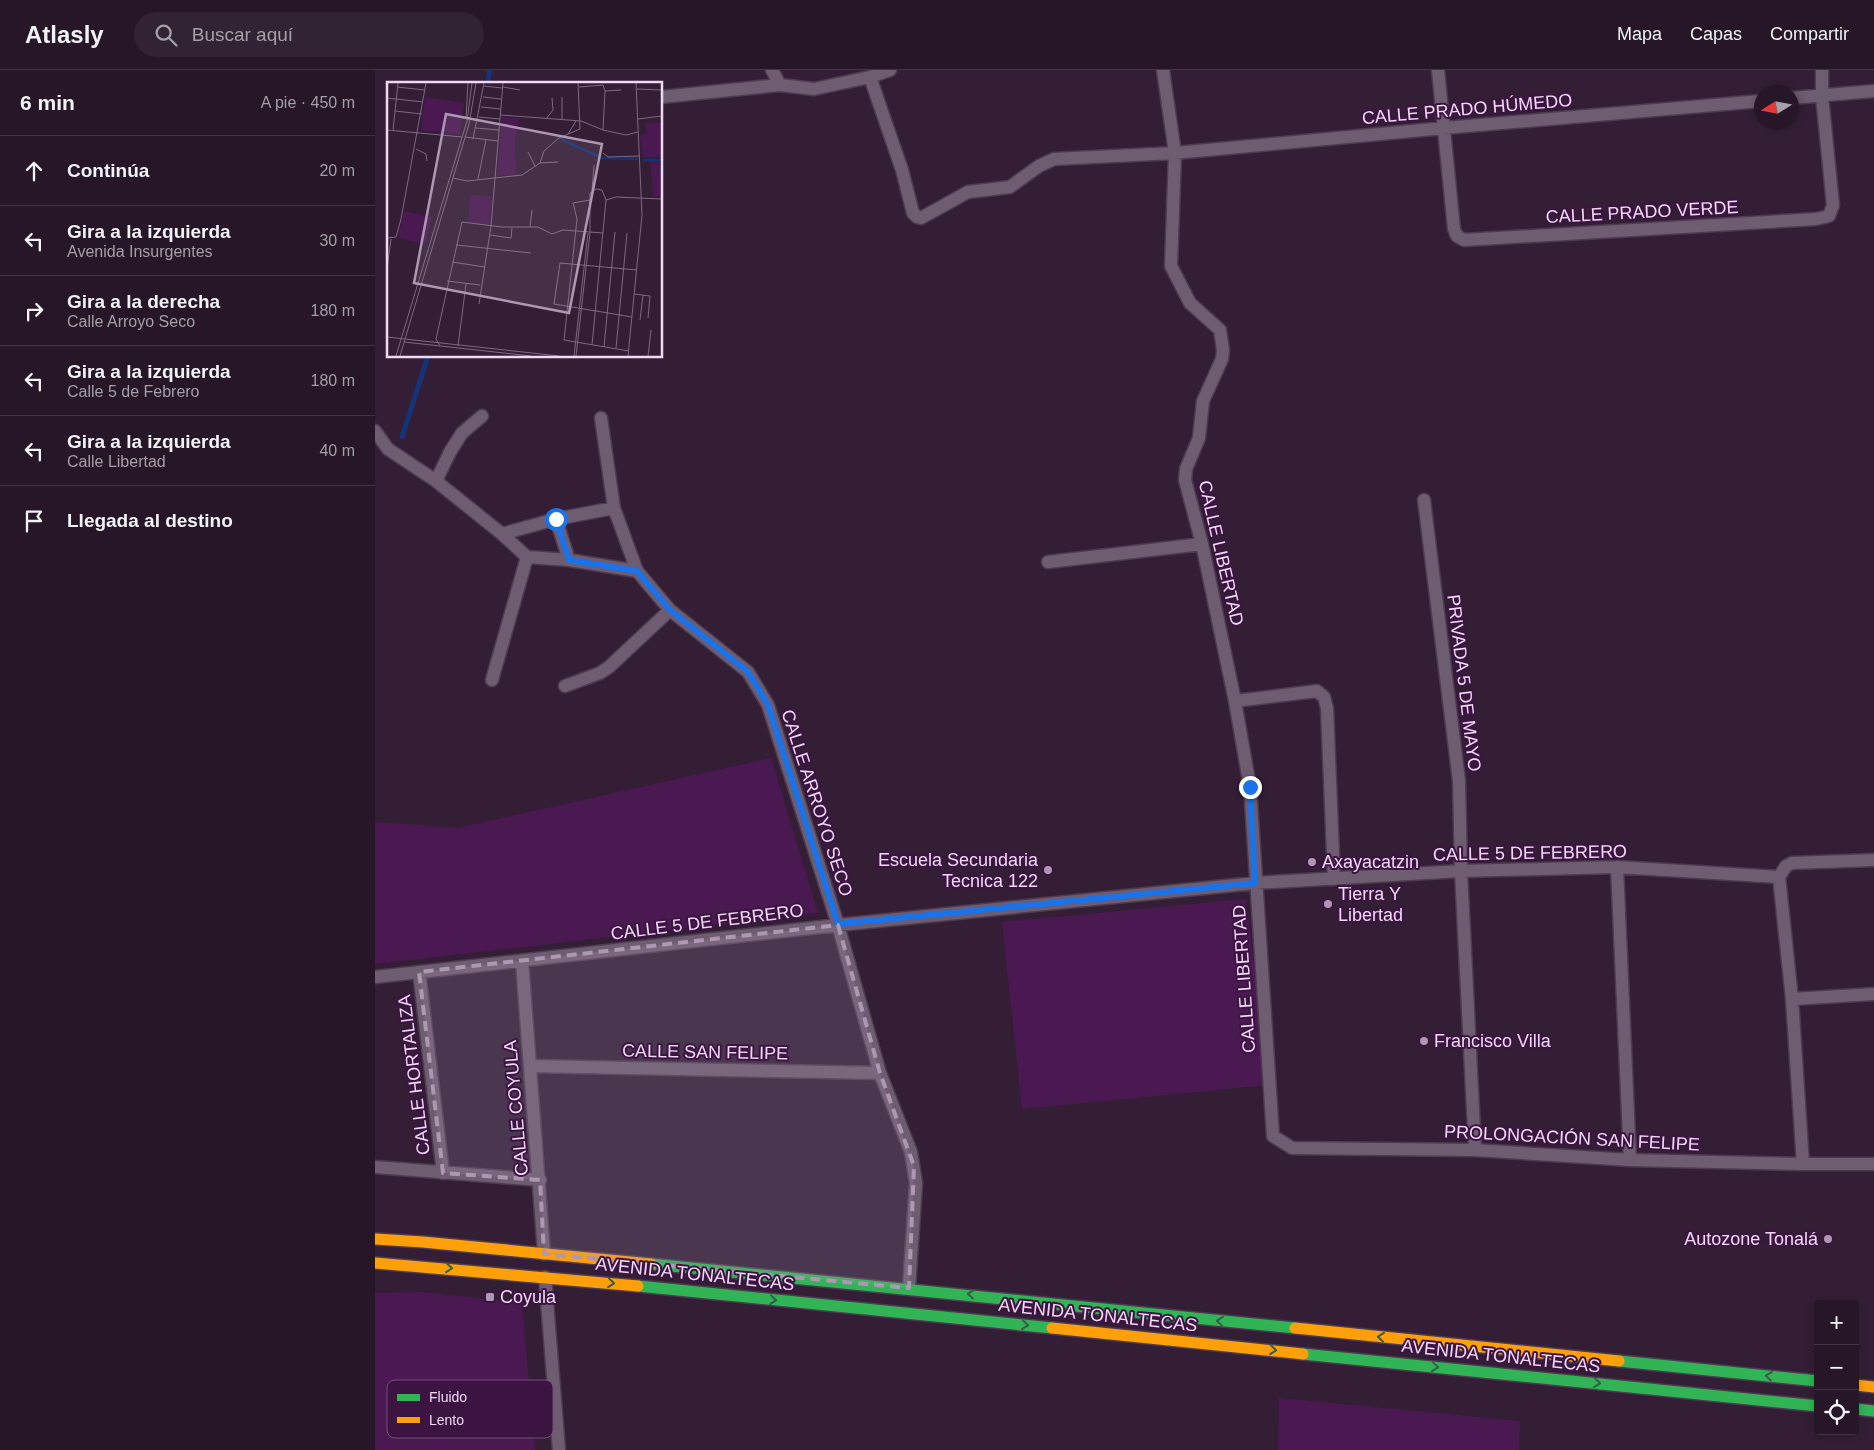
<!DOCTYPE html>
<html lang="es">
<head>
<meta charset="utf-8">
<style>
	:root { --surface:#261628; --page:#322334; --text:#f1f3f6; --muted:#a49fa8; --line:#423545 }
	body { margin:0; font-family:Helvetica,sans-serif; background:var(--page); color:var(--text) }
	.controls { position:absolute; right:15px; bottom:15px; display:grid; overflow:hidden; border-radius:5px; box-shadow:0 2px 8px #0003 }
	.controls button { width:45px; height:45px; display:grid; place-items:center; padding:0; border:0; border-bottom:1px solid var(--line); background:var(--surface); color:var(--text); font:25px sans-serif }
	.compass { position:absolute; left:1379px; top:15px; width:45px; height:45px; border-radius:50%; background:var(--surface); box-shadow:0 2px 8px #0003; rotate:259deg }
	.stop { position:absolute; width:15px; height:15px; margin:-11px; border:4px solid #1a73e8; border-radius:50%; background:#fff }
	.stop.end { background:#1a73e8; border-color:#fff; box-shadow:0 1px 5px #0008 }
	.list { margin:0; padding:0; list-style:none }
	h2 { display:flex; justify-content:space-between; align-items:center; height:65px; margin:0; padding:0 20px; font-size:21px }
	h2 small { font-size:16px; font-weight:400; color:var(--muted) }
	.list li { display:grid; grid-template-columns:32px 1fr auto; gap:15px; align-items:center; box-sizing:border-box; height:70px; padding:0 20px; border-top:1px solid var(--line) }
	.list b { display:block; font-size:19px; white-space:nowrap }
	.list p { margin:0; font-size:16px; white-space:nowrap; color:var(--muted) }
	.list em { font-size:16px; font-style:normal; color:var(--muted) }
	.icon { flex:none; width:28px; height:28px; fill:none; stroke:currentColor; stroke-width:2; stroke-linecap:round; stroke-linejoin:round }
	.map { position:relative; flex:none; width:1499px; height:1380px; overflow:hidden }
	header { display:flex; align-items:center; gap:30px; box-sizing:border-box; height:70px; padding:0 25px; background:var(--surface); border-bottom:1px solid var(--line) }
	header strong { font-size:24px }
	nav { display:flex; gap:28px; margin-inline-start:auto; font-size:18px }
	.search { width:350px; height:45px; background:var(--page); display:flex; align-items:center; gap:12px; box-sizing:border-box; padding:0 18px; border-radius:28px; color:var(--muted); font-size:19px }
	main { display:flex }
	aside { flex:1; background:var(--surface) }
	.map>svg:first-child { display:block }
	.green { fill:#4a1952 }
	.lines { fill:none; stroke-linecap:round; stroke-linejoin:round }
	.stream { stroke:#153378; stroke-width:5 }
	.street-casing { stroke:#4d3b50; stroke-width:15 }
	.fast-casing { stroke:#4d3b50; stroke-width:14 }
	.slow-casing { stroke:#4d3b50; stroke-width:14 }
	.street { stroke:#6e5c70; stroke-width:12 }
	.fast { stroke:#30b455; stroke-width:11 }
	.slow { stroke:#ff9f0a; stroke-width:11 }
	.oneway { stroke:#365c4a }
	.route { stroke:#1a73e8; stroke-width:6 }
	.marked { fill:#ae97b2; fill-opacity:0.2; stroke:#ae97b2; stroke-width:4; stroke-dasharray:10 6; stroke-linejoin:round }
	.poi-dot { fill:#ae97b2; stroke:#3b1441; stroke-width:2 }
	.labels { text-anchor:middle; dominant-baseline:central; stroke-width:4; stroke-linejoin:round; paint-order:stroke }
	.street-label { font-size:18px; fill:#f1d8f4; stroke:#3b1441 }
	.poi-label { font-size:18px; fill:#f1d8f4; stroke:#3b1441; text-anchor:start }
	.inset-river { fill:none; stroke:#153378; stroke-width:2.5 }
	.inset-road { fill:none; stroke:#7f6882; stroke-width:1 }
	.view { fill:#ae97b2; fill-opacity:0.15; stroke:#ae97b2; stroke-width:2.5 }
	.inset-edge { fill:none; stroke:#f1d8f4; stroke-width:2.5 }
	.key { fill:#3b1441; stroke:#724f77; stroke-width:1 }
	.key-label { font-size:14px; fill:#f1d8f4 }
</style>
</head>
<body>
<header>
<strong>Atlasly</strong>
<div class="search"><svg class="icon" aria-label="search" viewBox="0 0 24 24"><circle cx="10" cy="10" r="6"/><path d="M15 15l6 6"/></svg>Buscar aquí</div>
<nav><a>Mapa</a><a>Capas</a><a>Compartir</a></nav>
</header>
<main>
<aside>
<h2>6 min<small>A pie · 450 m</small></h2>
<ul class="list">
<li><svg class="icon" aria-label="ahead" viewBox="0 0 24 24"><path d="M12 20V5M6 11l6-6 6 6"/></svg><div><b>Continúa</b></div><em>20 m</em></li>
<li><svg class="icon" aria-label="left" viewBox="0 0 24 24"><path d="M17 20v-9H6M10 6l-5 5 5 5"/></svg><div><b>Gira a la izquierda</b><p>Avenida Insurgentes</p></div><em>30 m</em></li>
<li><svg class="icon" aria-label="right" viewBox="0 0 24 24"><path d="M7 20v-9h11M14 6l5 5-5 5"/></svg><div><b>Gira a la derecha</b><p>Calle Arroyo Seco</p></div><em>180 m</em></li>
<li><svg class="icon" aria-label="left" viewBox="0 0 24 24"><path d="M17 20v-9H6M10 6l-5 5 5 5"/></svg><div><b>Gira a la izquierda</b><p>Calle 5 de Febrero</p></div><em>180 m</em></li>
<li><svg class="icon" aria-label="left" viewBox="0 0 24 24"><path d="M17 20v-9H6M10 6l-5 5 5 5"/></svg><div><b>Gira a la izquierda</b><p>Calle Libertad</p></div><em>40 m</em></li>
<li><svg class="icon" aria-label="arrive" viewBox="0 0 24 24"><path d="M6 21V4h12l-3 4 3 4H6"/></svg><div><b>Llegada al destino</b></div></li>
</ul>
</aside>
<div class="map">
<svg width="1499" height="1380" viewBox="0 0 1499 1380">
	<rect width="100%" height="100%" fill="#331e36"/>
	<path class="green" d="M396 688 443 843 0 894V752L83 758Z
		M871 829 893 1015 647 1039 627 852Z
		M46 1222 147 1233 160 1380H0V1223Z
		M904 1328 1145 1351 1144 1380H903Z"/>
	<g class="lines">
		<path class="stream" d="M112 14 115 0
			M27 367 53 286"/>
		<defs>
			<path id="street" d="M397 0 405 15 439 19 495 7 515 0
				M788 0 800 83 796 196 815 233 845 260 848 280 847 289 828 331 824 368 811 399 810 410 827 474 860 631 875 717 898 1066 917 1078 1100 1080 1255 1090 1428 1094H1499
				M1063 0 1079 159 1082 166 1089 170 1441 149 1454 146 1458 135 1447 26V0
				M495 7 527 100 538 143 542 147 546 148 593 122 635 117 664 96 679 89 800 83 1069 58 1386 31
				M286 27 405 15
				M1416 28 1499 21
				M226 348 239 438 262 501 295 540 373 602 393 635 463 855 505 1003 536 1082 541 1113 534 1218
				M0 361 13 379 61 411 127 464 152 487 194 490 262 501
				M61 411 75 382 87 363 107 346
				M1049 430 1084 711 1086 801 1100 1080
				M181 449 194 490
				M127 464 181 449 239 438
				M673 492 827 474
				M117 610 152 487
				M190 616 225 603 234 597 295 540
				M860 631 942 621 949 627 952 638 959 809
				M1242 797 1255 1090
				M1404 807 1417 929 1428 1094
				M147 891 169 1184
				M44 902 68 1103
				M0 907 463 855 880 813 1086 801 1242 797 1404 807 1411 796 1417 793 1499 790
				M1417 929 1499 924
				M155 996 505 1003
				M0 1097 165 1110
				M170 1207 184 1380"/>
			<path id="fast" d="M276 1194 920 1258
				M263 1216 677 1258
				M928 1284 1443 1336
				M1244 1291 1443 1311
				M1480 1339 1499 1341"/>
			<path id="slow" d="M0 1169 48 1172 276 1194
				M0 1193 263 1216
				M677 1258 928 1284
				M920 1258 1244 1291
				M1480 1315 1499 1317"/>
		</defs>
		<use href="#street" class="street-casing"/>
		<use href="#fast" class="fast-casing"/>
		<use href="#slow" class="slow-casing"/>
		<use href="#street" class="street"/>
		<use href="#fast" class="fast"/>
		<use href="#slow" class="slow"/>
	</g>
	<defs><path id="oneway-chevron" d="M-2-3.5L2.5 0L-2 3.5" fill="none" stroke-width="1.6" stroke-linecap="round" stroke-linejoin="round" transform="scale(1.25)"/></defs>
	<g class="oneway">
		<use href="#oneway-chevron" transform="translate(74 1198) rotate(5)"/>
		<use href="#oneway-chevron" transform="translate(236 1213) rotate(6)"/>
		<use href="#oneway-chevron" transform="translate(596 1224) rotate(-174)"/>
		<use href="#oneway-chevron" transform="translate(398 1230) rotate(6)"/>
		<use href="#oneway-chevron" transform="translate(845 1251) rotate(-174)"/>
		<use href="#oneway-chevron" transform="translate(650 1255) rotate(6)"/>
		<use href="#oneway-chevron" transform="translate(1006 1267) rotate(-174)"/>
		<use href="#oneway-chevron" transform="translate(898 1280) rotate(6)"/>
		<use href="#oneway-chevron" transform="translate(1060 1297) rotate(6)"/>
		<use href="#oneway-chevron" transform="translate(1394 1306) rotate(-174)"/>
		<use href="#oneway-chevron" transform="translate(1222 1313) rotate(6)"/>
	</g>
	<g class="lines">
		<path class="route" d="M181 449 194 490 262 501 295 540 373 602 393 635 463 854 880 813 875 717"/>
	</g>
	<path class="marked" d="M463 855 505 1003 539 1096 534 1218 169 1184 165 1110 68 1103 44 902Z"/>
	<g class="poi-dot">
		<circle cx="937" cy="792" r="5"/>
		<circle cx="673" cy="800" r="5"/>
		<circle cx="953" cy="834" r="5"/>
		<circle cx="1049" cy="971" r="5"/>
		<circle cx="1453" cy="1169" r="5"/>
		<rect x="110" y="1222" width="10" height="10" rx="2.5"/>
	</g>
	<g class="labels">
		<g class="street-label">
			<text transform="translate(1092 39) rotate(-5)">CALLE PRADO HÚMEDO</text>
			<text transform="translate(1267 142) rotate(-3)">CALLE PRADO VERDE</text>
			<text transform="translate(846 483) rotate(77)">CALLE LIBERTAD</text>
			<text transform="translate(1089 613) rotate(83)">PRIVADA 5 DE MAYO</text>
			<text transform="translate(442 733) rotate(72)">CALLE ARROYO SECO</text>
			<text transform="translate(1155 783) rotate(-1)">CALLE 5 DE FEBRERO</text>
			<text transform="translate(332 852) rotate(-7)">CALLE 5 DE FEBRERO</text>
			<text transform="translate(869 909) rotate(-94)">CALLE LIBERTAD</text>
			<text transform="translate(330 982) rotate(1)">CALLE SAN FELIPE</text>
			<text transform="translate(39 1005) rotate(-97)">CALLE HORTALIZA</text>
			<text transform="translate(141 1038) rotate(-95)">CALLE COYULA</text>
			<text transform="translate(1197 1068) rotate(3)">PROLONGACIÓN SAN FELIPE</text>
			<text transform="translate(320 1204) rotate(6)">AVENIDA TONALTECAS</text>
			<text transform="translate(723 1245) rotate(6)">AVENIDA TONALTECAS</text>
			<text transform="translate(1126 1286) rotate(6)">AVENIDA TONALTECAS</text>
		</g>
		<g class="poi-label">
			<text x="663" y="790" text-anchor="end">Escuela Secundaria<tspan x="663" dy="21">Tecnica 122</tspan></text>
			<text x="947" y="792">Axayacatzin</text>
			<text x="963" y="824">Tierra Y<tspan x="963" dy="21">Libertad</tspan></text>
			<text x="1059" y="971">Francisco Villa</text>
			<text x="1443" y="1169" text-anchor="end">Autozone Tonalá</text>
			<text x="125" y="1227">Coyula</text>
		</g>
	</g>
	<g transform="translate(12 12)">
		<rect width="275" height="275" fill="#331e36"/>
		<path d="M38 15 77 21 73 52 34 48ZM115 35 133 36 128 55 129 92 110 94ZM258 41H275V75H256L253 53 259 52ZM263 79 273 80 275 115 266 114ZM84 113 105 114 102 142 81 141ZM17 129 45 135 38 162 11 156Z" fill="#4a1952"/>
		<path class="inset-river" d="M173 57 215 76 251 77M256 78H275"/>
		<path class="inset-road" d="M97 4 115 6M10 5 38 8M116 5 133 8M192 5 216 3 218 9M250 7 275 8M218 9 234 8M96 15 114 17M0 16 36 20M94 25 114 27M8 29 35 32M114 33 194 39 216 48 239 53 251 50M92 35 113 37M79 36 81 1M159 37 166 28 165 16M251 37 275 34M175 38V15M89 46 112 48M0 48 75 55M6 48 11 1M216 48 218 9M181 52 189 39M78 55 111 59M86 57 97 1M29 67 39 72 40 79M141 70 148 84M216 71 221 75 253 74M153 81 157 69 172 56 193 47 191 1M66 96 80 99 135 93 153 81 171 80M91 97 99 58M205 108 207 83M203 118 186 121 190 137 177 258 242 269M219 118 229 115 275 117M143 145 145 128M103 153 124 156 125 146M0 156 9 155 14 137 39 1M69 163 144 171M65 180 98 185M0 187 4 157M60 199 93 203M247 212 263 214 261 236M92 222 104 144 116 1M245 235 167 222 173 181 250 188M253 238 256 213M0 255 172 274M17 260 144 274M53 264 49 257 75 140 115 145H151L165 152 176 148 216 151M71 264 79 202M217 265 228 150M229 266 240 151M9 274 80 39 85 1M13 274 82 42 89 1M187 274 201 151M189 274 203 151V111L209 107 215 108 219 118 205 263M241 274 255 133 249 1M261 274 264 248"/>
		<path class="view" d="M59 32 215 62 182 231 27 201Z"/>
		<rect width="275" height="275" class="inset-edge"/>
	</g>
	<rect x="12" y="1310" width="166" height="58" rx="8" class="key"/>
	<rect x="22" y="1324" width="23" height="7" fill="#30b455"/>
	<rect x="22" y="1347" width="23" height="6" fill="#ff9f0a"/>
	<g class="key-label">
		<text x="54" y="1332">Fluido</text>
		<text x="54" y="1355">Lento</text>
	</g>
</svg>
<div class="controls">
<button>+</button>
<button>−</button>
<button><svg class="icon" aria-label="locate" viewBox="0 0 24 24"><circle cx="12" cy="12" r="6"/><path d="M12 2v4M12 18v4M2 12h4M18 12h4"/></svg></button>
</div>
<svg class="compass" viewBox="-18 -18 36 36"><path d="M0-13l5 13h-10z" fill="#e53935"/><path d="M0 13l5-13h-10z" fill="#a49fa8"/></svg>
<div class="stop" style="left:181px;top:449px"></div>
<div class="stop end" style="left:875px;top:717px"></div>
</div>
</main>
</body>
</html>
